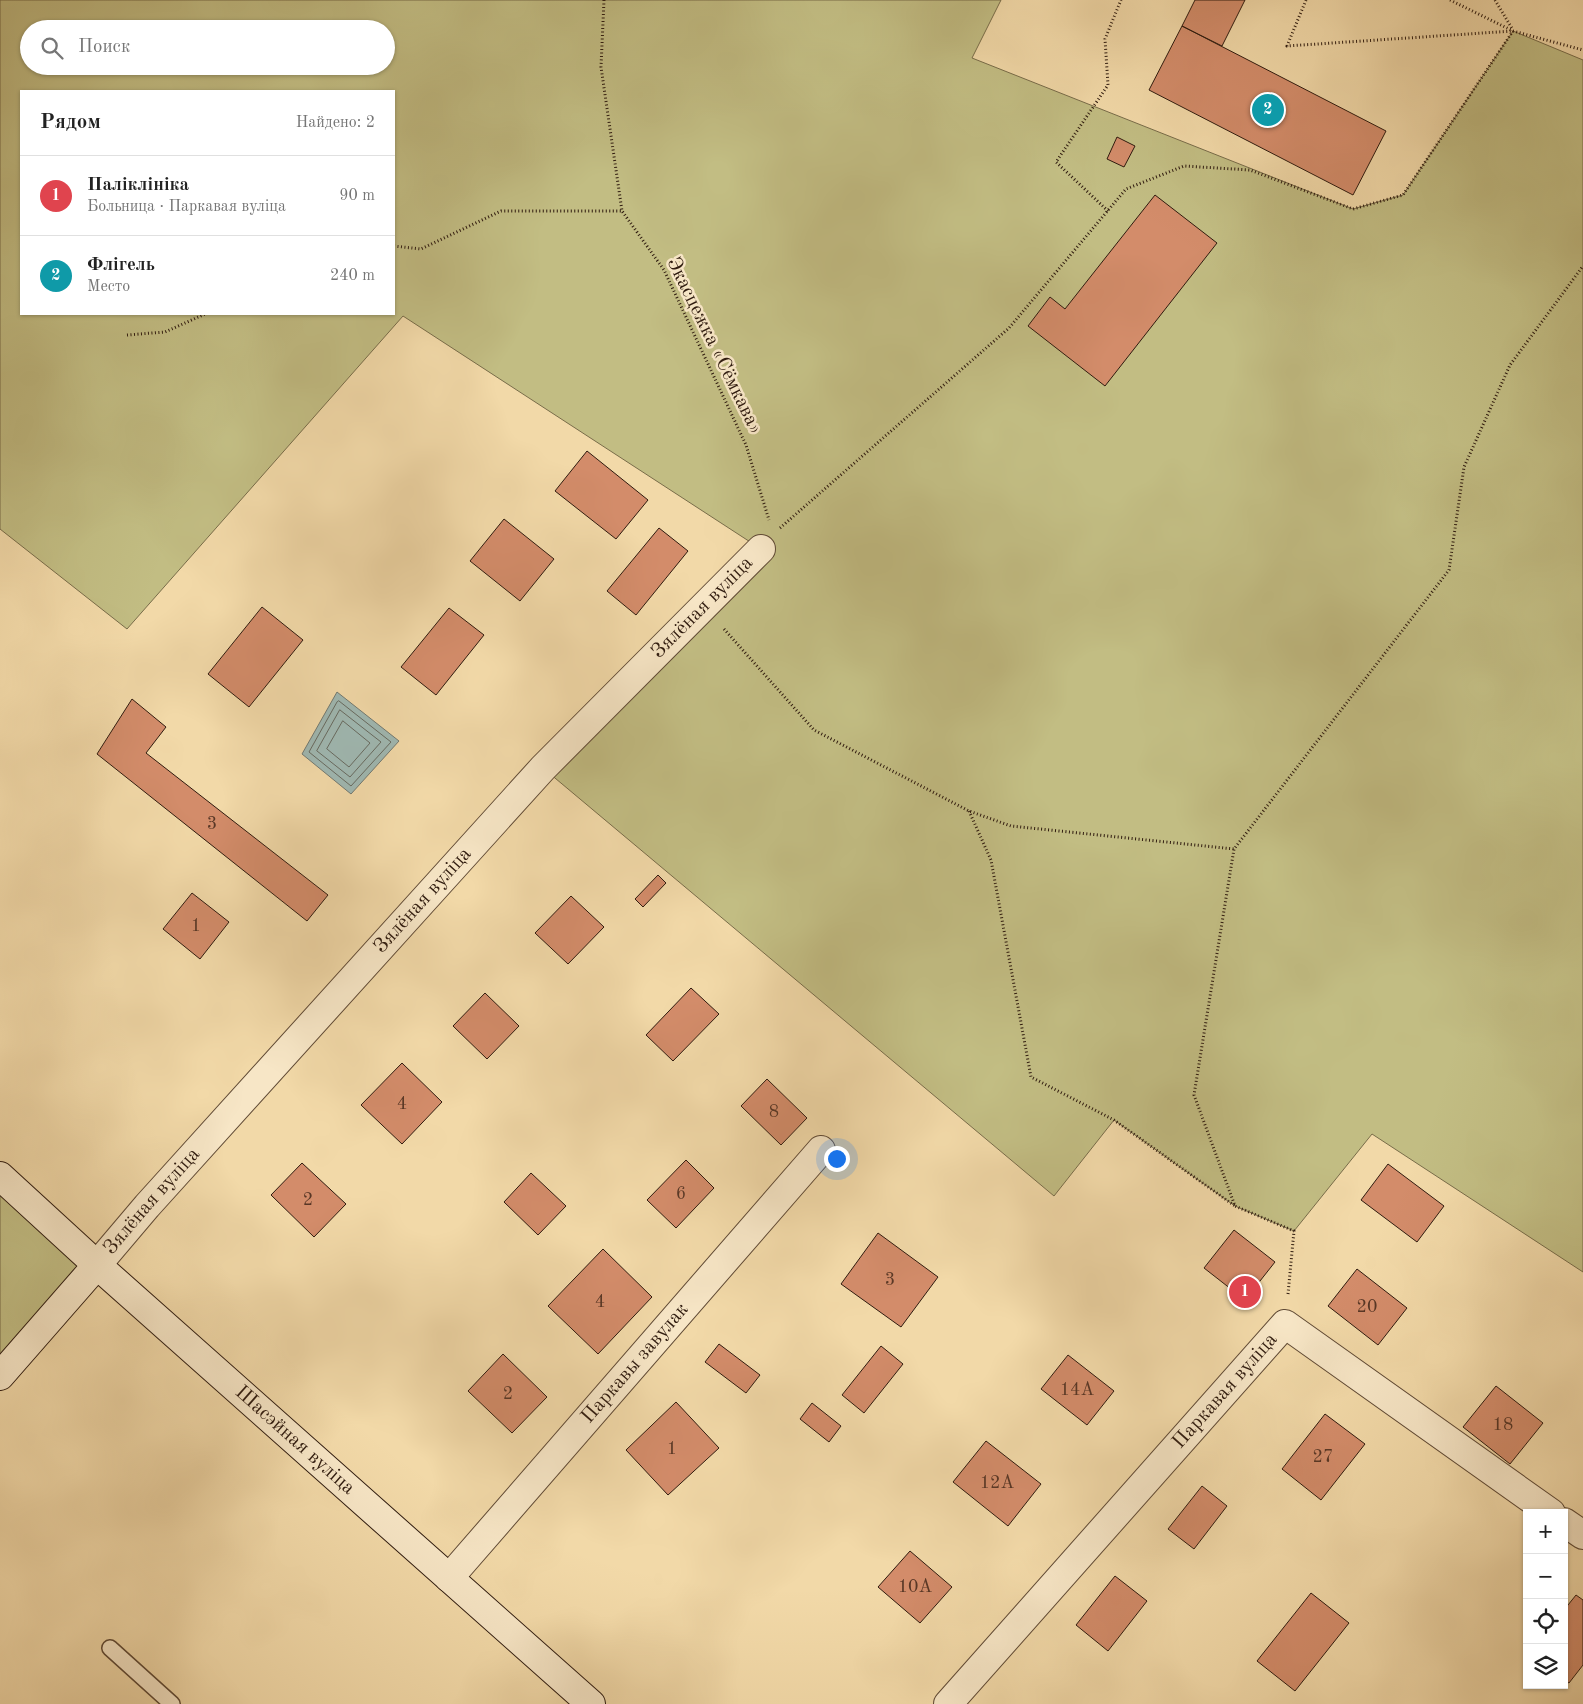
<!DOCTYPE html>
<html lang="ru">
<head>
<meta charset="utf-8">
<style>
	:root { --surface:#fff; --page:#f2f2f2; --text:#222; --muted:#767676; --line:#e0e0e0; --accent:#8f2418 }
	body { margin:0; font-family:"Old Standard TT",serif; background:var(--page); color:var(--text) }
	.controls { position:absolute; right:15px; bottom:15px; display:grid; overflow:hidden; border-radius:0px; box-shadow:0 1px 4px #0004 }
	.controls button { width:45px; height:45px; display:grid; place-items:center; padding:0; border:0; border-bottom:1px solid var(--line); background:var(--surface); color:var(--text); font:25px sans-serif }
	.you { position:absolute; left:836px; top:1158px; width:18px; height:18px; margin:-12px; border:4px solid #fff; border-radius:50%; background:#1a73e8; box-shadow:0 0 0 8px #1a73e833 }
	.badge { display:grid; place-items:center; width:32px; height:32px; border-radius:50%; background:var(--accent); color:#fff; font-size:16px; font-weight:700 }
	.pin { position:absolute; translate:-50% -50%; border:2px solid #fff; box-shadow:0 1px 5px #0006 }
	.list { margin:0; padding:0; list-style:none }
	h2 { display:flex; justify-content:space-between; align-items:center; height:65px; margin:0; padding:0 20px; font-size:21px }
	h2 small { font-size:16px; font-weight:400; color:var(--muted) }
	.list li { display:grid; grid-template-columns:32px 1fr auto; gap:15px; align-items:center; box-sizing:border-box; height:80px; padding:0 20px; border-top:1px solid var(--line) }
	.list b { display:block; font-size:19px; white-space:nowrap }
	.list p { margin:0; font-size:16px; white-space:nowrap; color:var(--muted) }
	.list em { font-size:16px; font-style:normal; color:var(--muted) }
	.icon { flex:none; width:28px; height:28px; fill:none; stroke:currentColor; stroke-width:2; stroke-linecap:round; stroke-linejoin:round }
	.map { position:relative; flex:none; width:1583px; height:1704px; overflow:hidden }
	.search { position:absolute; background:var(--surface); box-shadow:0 1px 4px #0004; left:20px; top:20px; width:375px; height:55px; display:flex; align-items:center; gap:12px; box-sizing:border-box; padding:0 18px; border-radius:28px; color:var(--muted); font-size:19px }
	.panel { position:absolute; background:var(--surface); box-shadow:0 1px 4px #0004; left:20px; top:90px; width:375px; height:225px; border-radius:0px }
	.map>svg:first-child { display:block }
	.green { fill:#c2bd83; stroke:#786c49; fill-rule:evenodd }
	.water { fill:#9fb8b2; stroke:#727971 }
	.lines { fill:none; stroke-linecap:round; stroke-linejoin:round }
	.shore { stroke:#676a60; stroke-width:1 }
	.building { fill:#d38c6a; stroke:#2f1b0f }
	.service-casing { stroke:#604a35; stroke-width:18 }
	.minor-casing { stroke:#604a35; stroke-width:30 }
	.secondary-casing { stroke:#2f1b0f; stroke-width:30 }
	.path { stroke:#2f1b0f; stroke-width:3; stroke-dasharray:1 2.5; stroke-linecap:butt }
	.service { stroke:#f7e6c6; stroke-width:15 }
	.minor { stroke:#f7e6c6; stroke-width:28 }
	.secondary { stroke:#f7e6c6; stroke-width:28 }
	.labels { text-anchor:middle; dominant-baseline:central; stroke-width:5; stroke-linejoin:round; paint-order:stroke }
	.number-label { font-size:18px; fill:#583726 }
	.street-label { font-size:20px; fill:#2f1b0f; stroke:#f7e6c6 }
</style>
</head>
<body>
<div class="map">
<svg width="1583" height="1704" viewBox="0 0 1583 1704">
	<rect width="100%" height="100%" fill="#f2d9a8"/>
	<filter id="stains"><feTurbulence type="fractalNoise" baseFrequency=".004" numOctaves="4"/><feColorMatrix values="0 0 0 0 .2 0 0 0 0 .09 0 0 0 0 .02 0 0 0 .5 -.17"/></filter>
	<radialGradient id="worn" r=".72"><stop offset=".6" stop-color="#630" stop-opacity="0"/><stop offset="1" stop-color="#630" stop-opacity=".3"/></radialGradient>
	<path class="green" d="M0 0H1001L972 58 1353 209 1403 195 1513 31 1583 60V1272L1372 1134 1294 1231 1235 1206 1114 1120 1054 1196 543 768 761 549 403 316 127 629 0 529ZM29 29H386V66H29ZM21 91H394V314H21Z
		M0 1178 97 1265 0 1376Z"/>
	<path class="water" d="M337 692 399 741 351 794 302 754Z"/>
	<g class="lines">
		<path class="shore" d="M339 701 391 742 351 786 309 752 337 702Z
			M340 710 381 742 350 777 317 751Z
			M343 721 370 743 349 767 327 749Z"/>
	</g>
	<path class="building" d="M1195 0H1245L1222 46 1182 26Z
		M1182 26 1386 131 1353 195 1149 90Z
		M1117 137 1135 146 1124 167 1107 159Z
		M1155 195 1217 243 1105 386 1028 326 1050 297 1065 309Z
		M587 451 648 500 616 539 555 491Z
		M504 519 554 559 520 601 470 561Z
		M659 528 688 551 636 615 607 591Z
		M262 607 303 640 249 707 208 674Z
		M449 608 484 635 436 695 401 667Z
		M132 699 166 727 146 753 328 895 307 921 97 754Z
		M658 875 666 883 643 907 635 899Z
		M192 893 229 922 200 959 163 929Z
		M571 896 604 927 568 964 535 933Z
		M691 988 719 1014 673 1061 646 1035Z
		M485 993 519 1026 487 1059 453 1026Z
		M402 1063 442 1102 402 1144 361 1105Z
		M767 1079 807 1118 781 1145 741 1106Z
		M686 1160 714 1188 676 1228 647 1200Z
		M302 1163 346 1204 314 1237 271 1195Z
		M1388 1164 1444 1206 1417 1242 1361 1200Z
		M531 1173 566 1206 538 1235 504 1202Z
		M1234 1230 1275 1262 1245 1300 1204 1268Z
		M878 1233 938 1277 901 1327 841 1284Z
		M603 1249 652 1297 598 1354 548 1306Z
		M1357 1269 1407 1308 1378 1345 1328 1306Z
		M719 1344 760 1375 746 1393 705 1362Z
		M881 1346 903 1364 864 1413 842 1395Z
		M503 1354 547 1397 512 1433 468 1391Z
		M1068 1355 1114 1391 1087 1425 1041 1389Z
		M1496 1386 1543 1423 1510 1464 1463 1427Z
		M676 1402 719 1448 668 1495 626 1450Z
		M812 1403 841 1426 829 1442 800 1419Z
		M1325 1414 1365 1444 1321 1500 1282 1469Z
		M986 1441 1041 1484 1008 1526 953 1482Z
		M1202 1486 1227 1506 1194 1549 1168 1529Z
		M910 1551 952 1587 920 1623 878 1587Z
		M1115 1576 1147 1601 1108 1651 1076 1625Z
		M1311 1593 1349 1623 1295 1691 1257 1661Z
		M1576 1595 1583 1600V1665L1569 1683 1564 1680V1610Z"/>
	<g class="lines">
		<defs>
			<path id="service" d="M110 1648 172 1704"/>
			<g id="minor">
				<path id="s1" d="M97 1265 147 1206 543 768 761 549"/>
				<path d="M1564 1522 1583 1535"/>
				<path id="s2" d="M449 1578 821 1150"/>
				<path id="s3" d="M948 1704 1285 1324 1551 1513"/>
			</g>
			<g id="secondary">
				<path id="s4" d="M0 1176 97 1265 591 1704"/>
				<path d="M0 1376 97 1265"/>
			</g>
		</defs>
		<use href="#service" class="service-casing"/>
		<use href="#minor" class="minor-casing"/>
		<use href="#secondary" class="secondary-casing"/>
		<path class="path" d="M604 0 601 67 622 211 664 270 746 445 769 520
			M1306 0 1287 46 1513 31
			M1450 0 1513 31 1583 50
			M1495 0 1513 30
			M1108 211 1056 162 1108 85 1105 39 1121 0
			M394 246 421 249 501 211H622
			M127 335 165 332 205 314
			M780 528 1009 328 1126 189 1184 166 1250 170 1353 209 1403 195 1513 31
			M724 629 814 730 969 811 1011 826 1234 849
			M969 811 991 860 1031 1077 1114 1120 1235 1206
			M1288 1294 1294 1231 1235 1206 1194 1095 1234 849 1449 570 1464 467 1510 365 1583 266"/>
		<use href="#service" class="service"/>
		<use href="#minor" class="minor"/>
		<use href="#secondary" class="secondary"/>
	</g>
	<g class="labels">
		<g class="number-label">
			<text x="212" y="824">3</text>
			<text x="196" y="926">1</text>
			<text x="402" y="1104">4</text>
			<text x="774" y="1112">8</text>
			<text x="681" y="1194">6</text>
			<text x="308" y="1200">2</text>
			<text x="890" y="1280">3</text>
			<text x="600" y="1302">4</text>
			<text x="1367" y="1307">20</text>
			<text x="1077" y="1390">14А</text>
			<text x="508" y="1394">2</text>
			<text x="1503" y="1425">18</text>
			<text x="672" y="1449">1</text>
			<text x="1323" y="1457">27</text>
			<text x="997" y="1483">12А</text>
			<text x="915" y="1587">10А</text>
		</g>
		<g class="street-label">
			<text transform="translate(714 346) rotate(64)">Экасцежка «Сёмкава»</text>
			<text stroke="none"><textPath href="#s1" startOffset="894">Зялёная вуліца</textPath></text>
			<text stroke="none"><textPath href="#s1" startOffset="489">Зялёная вуліца</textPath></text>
			<text stroke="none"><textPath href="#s1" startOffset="84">Зялёная вуліца</textPath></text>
			<text stroke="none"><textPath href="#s2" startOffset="284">Паркавы завулак</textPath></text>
			<text stroke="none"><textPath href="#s3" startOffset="418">Паркавая вуліца</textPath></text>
			<text stroke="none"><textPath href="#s4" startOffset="396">Шасэйная вуліца</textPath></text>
		</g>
	</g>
	<rect width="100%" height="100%" filter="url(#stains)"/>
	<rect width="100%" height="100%" fill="url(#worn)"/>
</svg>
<div class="controls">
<button>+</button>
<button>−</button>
<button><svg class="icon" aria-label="locate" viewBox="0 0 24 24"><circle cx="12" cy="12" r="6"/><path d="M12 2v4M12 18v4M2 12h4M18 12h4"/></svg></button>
<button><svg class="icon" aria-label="layers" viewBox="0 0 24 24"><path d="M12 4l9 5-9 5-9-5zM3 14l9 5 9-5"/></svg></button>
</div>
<div class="you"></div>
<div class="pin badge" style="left:1245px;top:1292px;background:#e0444e">1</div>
<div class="pin badge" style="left:1268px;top:110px;background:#0f9aa8">2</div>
<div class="search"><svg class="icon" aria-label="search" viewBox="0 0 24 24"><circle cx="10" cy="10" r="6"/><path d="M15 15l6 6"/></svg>Поиск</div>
<section class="panel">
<h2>Рядом<small>Найдено: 2</small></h2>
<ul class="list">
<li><span class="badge" style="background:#e0444e">1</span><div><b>Паліклініка</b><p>Больница · Паркавая вуліца</p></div><em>90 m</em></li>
<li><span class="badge" style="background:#0f9aa8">2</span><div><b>Флігель</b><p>Место</p></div><em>240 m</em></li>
</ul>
</section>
</div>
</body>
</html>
